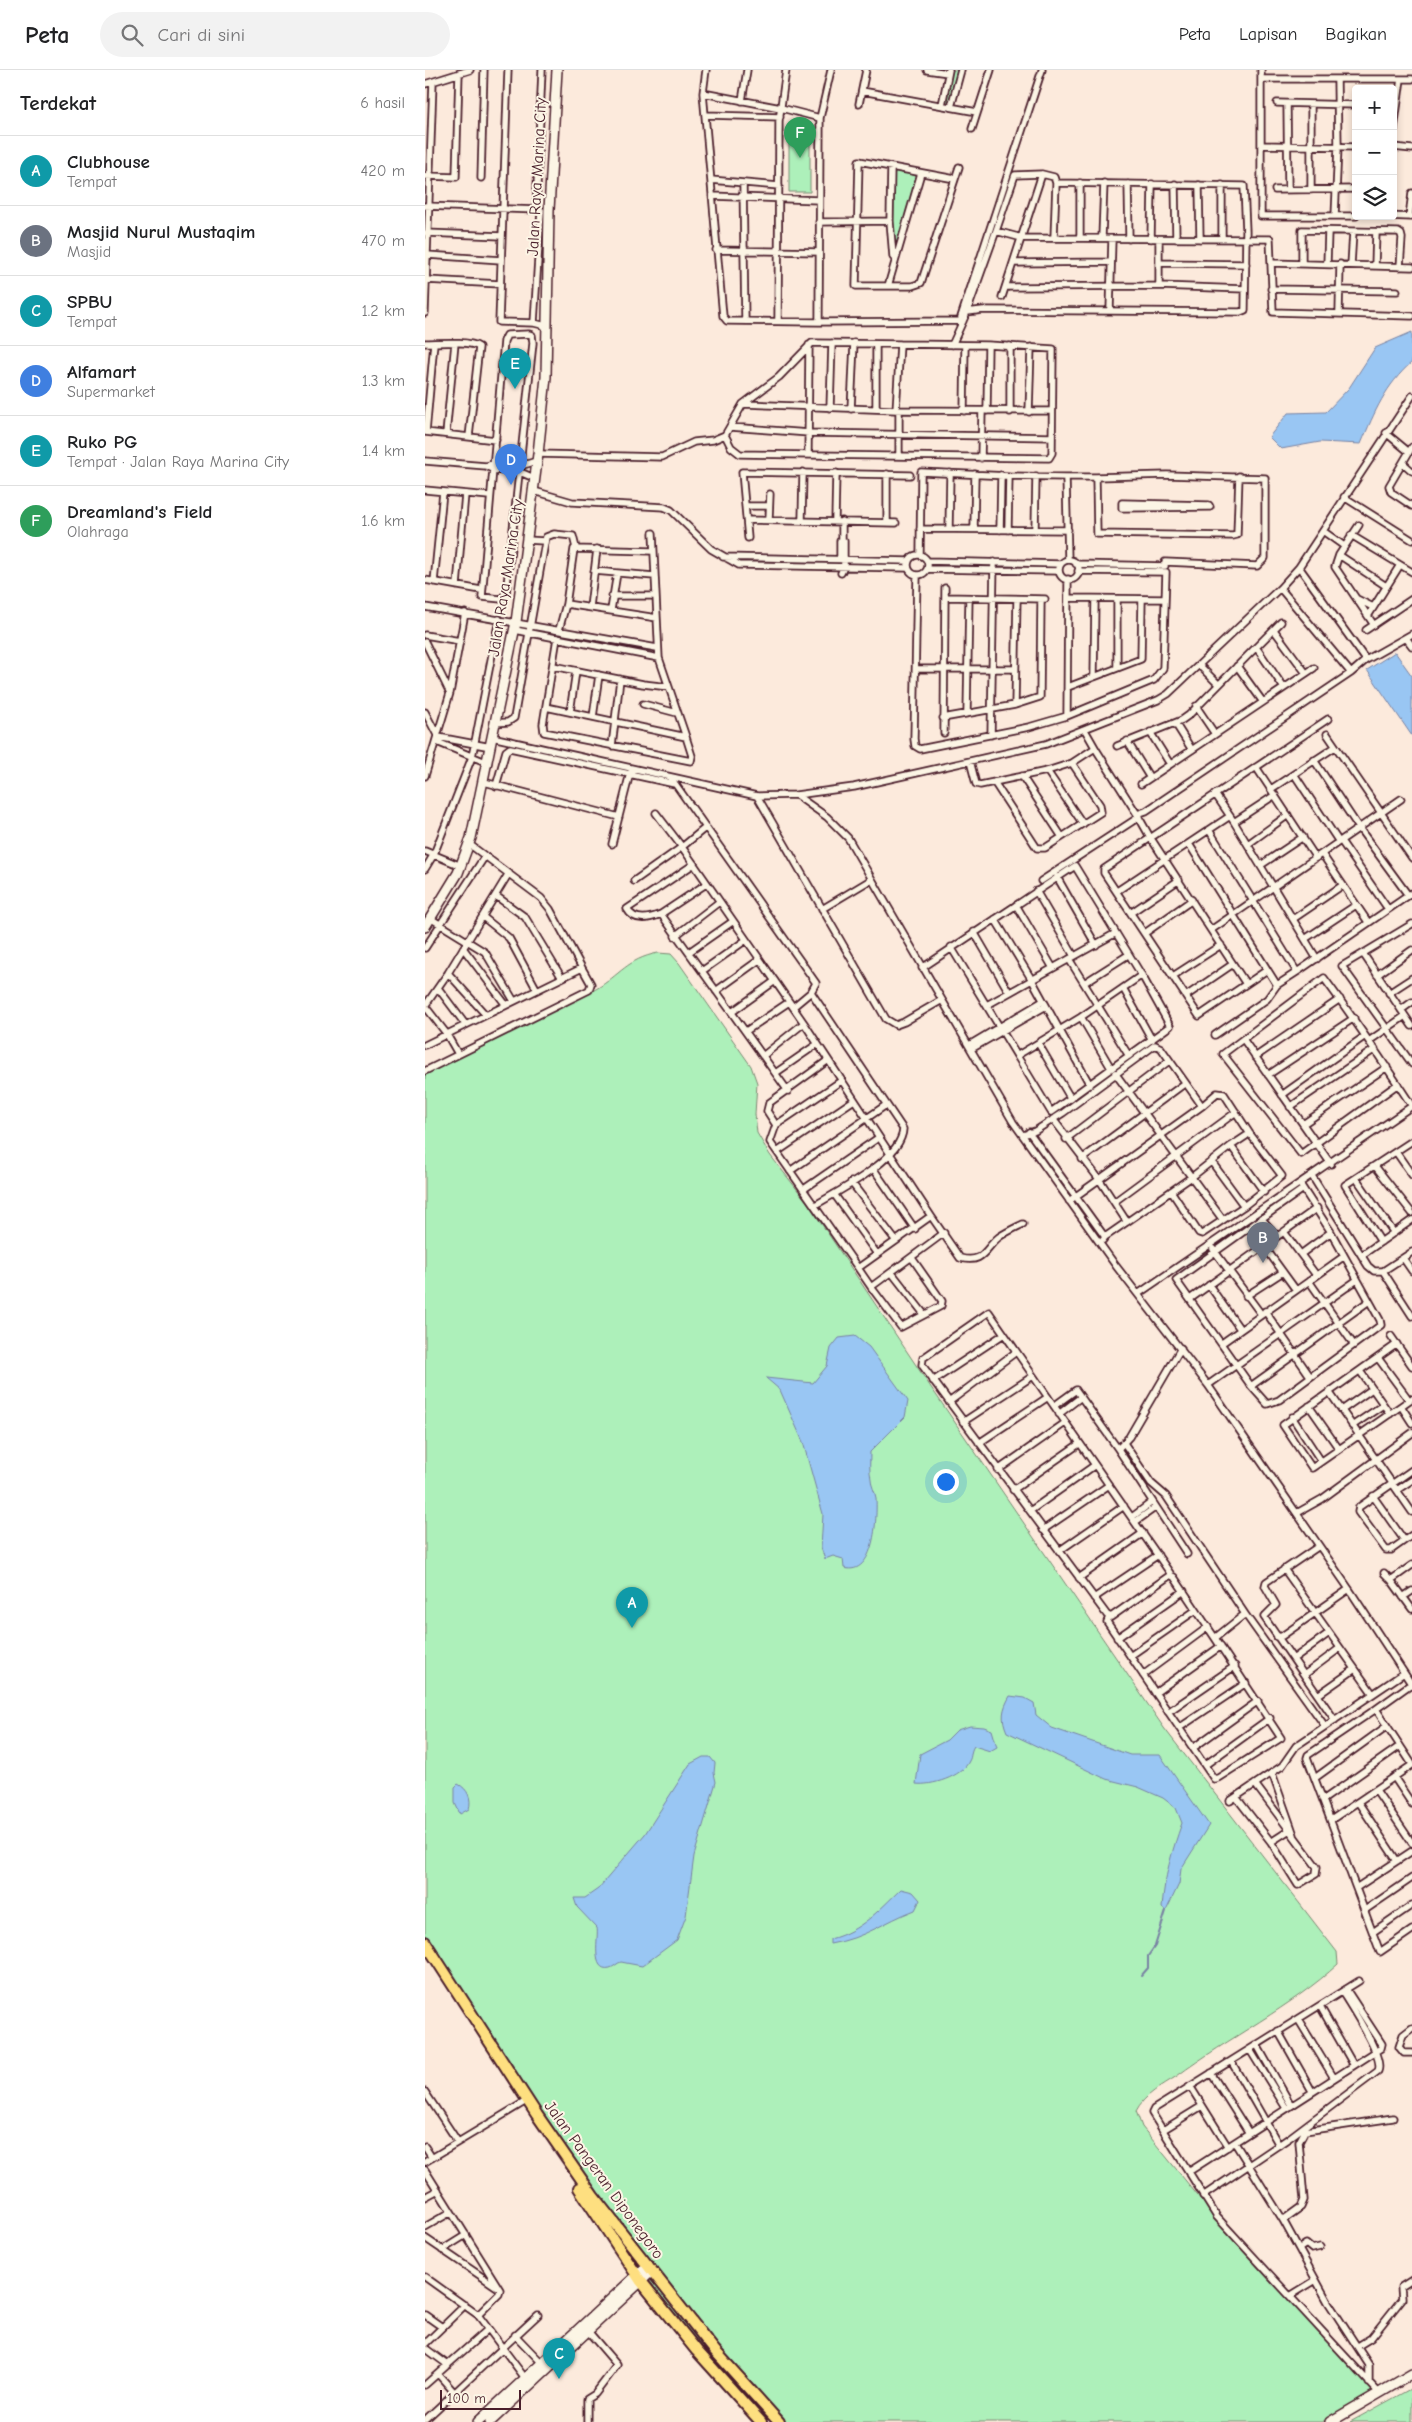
<!DOCTYPE html>
<html lang="id">
<head>
<meta charset="utf-8">
<style>
	:root { --surface:#fff; --page:#f2f2f2; --text:#202124; --muted:#757577; --line:#e0e0e0; --accent:#2563eb }
	body { margin:0; font-family:"Comic Neue",sans-serif; background:var(--page); color:var(--text) }
	.controls { position:absolute; right:15px; top:15px; display:grid; overflow:hidden; border-radius:5px; box-shadow:0 2px 8px #0003 }
	.controls button { width:45px; height:45px; display:grid; place-items:center; padding:0; border:0; border-bottom:1px solid var(--line); background:var(--surface); color:var(--text); font:25px sans-serif }
	.scale { position:absolute; left:15px; bottom:12px; width:81px; box-sizing:border-box; padding-left:5px; border:2px solid #4a1f2b; border-top:0; font-size:14px; line-height:18px; white-space:nowrap; color:#4a1f2b; -webkit-text-stroke:4px #fcf5e5; paint-order:stroke }
	.you { position:absolute; left:520px; top:1411px; width:18px; height:18px; margin:-12px; border:4px solid #fff; border-radius:50%; background:#1a73e8; box-shadow:0 0 0 8px #1a73e833 }
	.badge { display:grid; place-items:center; width:32px; height:32px; border-radius:50%; background:var(--accent); color:#fff; font-size:16px; font-weight:700 }
	.pin { position:absolute; translate:-50% -41px; filter:drop-shadow(0 1px 2px #0008) }
	.pin::after { content:''; position:absolute; top:26px; width:18px; height:15px; background:inherit; clip-path:polygon(0 0,100% 0,50% 100%) }
	.list { margin:0; padding:0; list-style:none }
	h2 { display:flex; justify-content:space-between; align-items:center; height:65px; margin:0; padding:0 20px; font-size:21px }
	h2 small { font-size:16px; font-weight:400; color:var(--muted) }
	.list li { display:grid; grid-template-columns:32px 1fr auto; gap:15px; align-items:center; box-sizing:border-box; height:70px; padding:0 20px; border-top:1px solid var(--line) }
	.list b { display:block; font-size:19px; white-space:nowrap }
	.list p { margin:0; font-size:16px; white-space:nowrap; color:var(--muted) }
	.list em { font-size:16px; font-style:normal; color:var(--muted) }
	.icon { flex:none; width:28px; height:28px; fill:none; stroke:currentColor; stroke-width:2; stroke-linecap:round; stroke-linejoin:round }
	.map { position:relative; flex:none; width:987px; height:2352px; overflow:hidden }
	header { display:flex; align-items:center; gap:30px; box-sizing:border-box; height:70px; padding:0 25px; background:var(--surface); border-bottom:1px solid var(--line) }
	header strong { font-size:24px }
	nav { display:flex; gap:28px; margin-inline-start:auto; font-size:18px }
	.search { width:350px; height:45px; background:var(--page); display:flex; align-items:center; gap:12px; box-sizing:border-box; padding:0 18px; border-radius:28px; color:var(--muted); font-size:19px }
	main { display:flex }
	aside { flex:1; background:var(--surface) }
	.map>svg:first-child { display:block }
	.green { fill:#adf0ba; stroke:#7c8872 }
	.water { fill:#99c6f3; stroke:#7983a3 }
	.lines { fill:none; stroke-linecap:round; stroke-linejoin:round }
	.stream { stroke:#7983a3; stroke-width:2 }
	.minor-casing { stroke:#4a1f2b; stroke-width:9 }
	.secondary-casing { stroke:#4a1f2b; stroke-width:12 }
	.trunk-casing { stroke:#4a1f2b; stroke-width:14 }
	.minor { stroke:#fcf5e5; stroke-width:5.5 }
	.secondary { stroke:#fcf5e5; stroke-width:9 }
	.trunk { stroke:#fedf80; stroke-width:10 }
	.labels { text-anchor:middle; dominant-baseline:central; stroke-width:4; stroke-linejoin:round; paint-order:stroke }
	.street-label { font-size:16px; fill:#4a1f2b; stroke:#fcf5e5 }
</style>
</head>
<body>
<header>
<strong>Peta</strong>
<div class="search"><svg class="icon" aria-label="search" viewBox="0 0 24 24"><circle cx="10" cy="10" r="6"/><path d="M15 15l6 6"/></svg>Cari di sini</div>
<nav><a>Peta</a><a>Lapisan</a><a>Bagikan</a></nav>
</header>
<main>
<aside>
<h2>Terdekat<small>6 hasil</small></h2>
<ul class="list">
<li><span class="badge" style="background:#0f9aa8">A</span><div><b>Clubhouse</b><p>Tempat</p></div><em>420 m</em></li>
<li><span class="badge" style="background:#6b7280">B</span><div><b>Masjid Nurul Mustaqim</b><p>Masjid</p></div><em>470 m</em></li>
<li><span class="badge" style="background:#0f9aa8">C</span><div><b>SPBU</b><p>Tempat</p></div><em>1.2 km</em></li>
<li><span class="badge" style="background:#3f7fe0">D</span><div><b>Alfamart</b><p>Supermarket</p></div><em>1.3 km</em></li>
<li><span class="badge" style="background:#0f9aa8">E</span><div><b>Ruko PG</b><p>Tempat · Jalan Raya Marina City</p></div><em>1.4 km</em></li>
<li><span class="badge" style="background:#2e9e5b">F</span><div><b>Dreamland's Field</b><p>Olahraga</p></div><em>1.6 km</em></li>
</ul>
</aside>
<div class="map">
<svg width="987" height="2352" viewBox="0 0 987 2352">
	<rect width="100%" height="100%" fill="#fceadc"/>
	<filter id="ink" filterUnits="userSpaceOnUse"><feTurbulence type="fractalNoise" baseFrequency=".02" numOctaves="2"/><feDisplacementMap in="SourceGraphic" scale="10" xChannelSelector="R" yChannelSelector="G"/><feConvolveMatrix kernelMatrix="1 2 1 2 8 2 1 2 1" color-interpolation-filters="sRGB"/></filter>
	<g filter="url(#ink)">
		<path class="green" d="M526 0H533L524 33H520Z
			M385 53V122H364V54Z
			M468 99 494 104 471 179 468 151Z
			M233 883 246 884 254 893 326 996 332 1013 330 1044 332 1063 345 1085 382 1132 503 1313 739 1658 912 1882 913 1894C868 1936 803 1968 752 2006 738 2015 719 2025 711 2041L717 2057 795 2153 949 2323 897 2352H346L328 2329 285 2286 243 2237 121 2060 0 1875V1004C57 976 115 949 171 919 195 905 202 889 233 883Z
			M987 2318V2352H925Z"/>
		<path class="water" d="M987 262V292C960 316 950 341 936 374L895 372 856 379 844 367 863 343 901 342 924 318 950 278Z
			M970 582 987 606V666L942 600Z
			M430 1266 444 1277 483 1331 480 1347 445 1382C445 1391 444 1400 446 1409 446 1416 450 1421 451 1428 452 1448 450 1507 419 1498L418 1489 408 1486 400 1489 396 1478 398 1444 378 1372 355 1320 341 1308 388 1313 402 1296 406 1278 414 1268Z
			M585 1626 600 1628 609 1633 611 1645 627 1658 705 1685H735L784 1755 756 1799 754 1814 741 1841 737 1838C739 1808 747 1781 757 1753L751 1738 738 1728 713 1717 681 1709 582 1662C576 1648 577 1640 585 1626Z
			M545 1656 559 1657 567 1660 572 1677 565 1681 549 1676C545 1682 547 1686 544 1691 537 1707 506 1716 491 1714L495 1684 522 1670 532 1660Z
			M278 1687H285L290 1693 289 1703 291 1712 269 1786 261 1846 252 1870 217 1896 196 1892C192 1893 189 1897 185 1898 165 1903 174 1866 172 1858L152 1837 149 1828H160L173 1819 220 1764 265 1694Z
			M33 1714C43 1719 47 1729 44 1739L35 1744 30 1733V1717Z
			M476 1819 488 1822 495 1830 490 1840C458 1852 441 1868 405 1874V1869C436 1861 454 1840 476 1819Z"/>
		<g class="lines">
			<path class="stream" d="M716 1906 723 1898V1886L730 1876 741 1841"/>
			<defs>
				<path id="minor" d="M83 0 74 252 109 253
					M281 0 278 23 298 246 302 251 394 252 395 48 406 0
					M502 0 523 3
					M836 0V9
					M0 14 45 0
					M437 21 552 42
					M278 23 356 38 395 48
					M317 31 322 0
					M852 33 931 35
					M434 34 441 0
					M862 34 863 120
					M517 35 524 0
					M526 37 536 0
					M280 45 355 47
					M547 59 566 0
					M968 66 976 9
					M836 75 931 77
					M968 77 987 79
					M466 97 465 151 468 187
					M0 106 31 107 34 3
					M56 108 59 0
					M530 109 434 91 431 216H487L496 213 534 97
					M286 110 354 116
					M318 113 320 251
					M703 114 704 169
					M750 114 751 169
					M774 115 775 169
					M797 115V169
					M850 120 931 119
					M886 120V35
					M287 126 394 130
					M0 136 113 140
					M111 140 117 0
					M116 140 109 253 121 256
					M910 146 913 77 912 9
					M931 146H836V9H987
					M961 146 987 147
					M984 147 987 123
					M394 152 465 151
					M1 163 77 166
					M677 167 679 113
					M629 168 631 113
					M655 168V113
					M726 169 727 114
					M734 169V216L820 219
					M291 180 394 182
					M2 185 76 190
					M589 193 686 192
					M734 193 821 194
					M846 193 987 197
					M877 194V160L973 162 976 164 977 168 975 197
					M902 194 903 161
					M926 195 928 162
					M950 196 951 162
					M1 210 75 214
					M463 216 496 103
					M581 217 734 216
					M846 219 972 221
					M577 227 617 104
					M685 240 687 169
					M542 242 558 240 815 242 820 240 821 161 819 116 631 113 629 107 617 104 590 105 571 161
					M0 243 8 12
					M914 243 915 194
					M536 247 617 0
					M353 251 354 51 361 0
					M394 252 538 251
					M104 264 107 265 108 273 81 524 76 529 57 527 79 271 82 265Z
					M0 273C13 273 44 270 54 277L44 367
					M527 275 542 242 571 161 597 168 845 169 848 242 987 246
					M319 334 471 340 627 341
					M405 338 407 273
					M426 339 429 273
					M451 339V274
					M471 340 475 274
					M539 341 540 275
					M562 341 563 275
					M585 342V276
					M604 342 606 277
					M305 357 384 363 627 367
					M0 362 71 370
					M1 362 9 273
					M961 363 984 382
					M21 364 30 273
					M987 377 964 416 966 422 987 436
					M113 384 237 387 269 372 288 370 300 365 318 334 354 307 387 273 563 275 628 279 627 383 624 388 315 384 306 377 300 365
					M383 385 384 275
					M474 386V340
					M556 388 557 341
					M0 391 61 396
					M978 393 987 401
					M584 406 641 407
					M671 407 742 405 840 408V488L832 496 740 492
					M109 408 95 402 67 399 61 396 68 394 95 396 112 391
					M0 420 64 426
					M109 421 147 432 239 437 246 440 286 479 314 495 483 498
					M919 427 987 470
					M697 433 784 435 785 437 697 438Z
					M320 436H344
					M322 450 471 453
					M344 450 345 424
					M377 450 378 402
					M410 451 411 403
					M462 452V404
					M934 455 914 485 910 497 949 555
					M495 459 643 460
					M524 459 525 403
					M549 459 550 404
					M575 460 576 405
					M610 460 611 406
					M898 461 919 476
					M926 465 987 502
					M323 468 317 402 485 405
					M417 468V451
					M102 470 119 471
					M483 495a10 10 0 1 1 20 0a10 10 0 1 1-20 0Z
					M495 485 496 402 584 406 583 460
					M914 485 961 516
					M298 487 484 491
					M415 489V471
					M643 490 641 407H671L672 464 808 466 812 465 814 406
					M634 500a10 10 0 1 1 20 0a10 10 0 1 1-20 0Z
					M503 491 635 494
					M651 494 740 496
					M874 497 941 590
					M503 499 634 501
					M169 501 229 506
					M416 503 419 497V471
					M492 505 489 669 490 676 495 679 604 657 642 646 729 610 738 598 741 502 653 501
					M0 510 56 520
					M9 512 18 422
					M32 516 40 424
					M855 518 926 603
					M187 526H231
					M520 527 620 529
					M643 528 740 529
					M932 529 948 537
					M141 534 232 548
					M0 537 232 578
					M165 537 172 479
					M186 540 192 503
					M943 546 975 495
					M90 560 234 588
					M134 560 141 534 149 479 227 481
					M849 560 881 603
					M941 560 987 529
					M0 565 35 571
					M132 568 118 654 119 662 266 691 267 686 261 667 234 588 228 463
					M981 568 987 576
					M0 572 25 623
					M831 577 859 618
					M774 595 793 614
					M128 596 218 614 244 617
					M812 596 838 632
					M692 598V529
					M491 599H590
					M669 607 670 529
					M643 617 716 589 717 529
					M218 634 252 643
					M590 635 592 529
					M771 636 790 664
					M121 637 261 667
					M0 642 13 667 66 677
					M145 642 151 601
					M542 643 544 528
					M642 646 643 509
					M168 647 174 605
					M518 648 590 635 615 627 616 529
					M70 653 83 652 89 648 121 467 129 464 148 466 151 478
					M750 653 767 680
					M660 660 672 681 712 744 721 741 926 603 941 590 987 564
					M725 662 745 694
					M519 663 520 518
					M902 664 987 788
					M566 665 569 492
					M67 667 332 726 371 725 429 717 621 674 733 630 743 624 855 518 874 497 987 326
					M702 671 725 708
					M12 672 63 693
					M187 676 195 609
					M692 676 757 650 764 645 856 552
					M889 690 934 758 983 825
					M545 691 551 714 555 715 622 701 647 693 670 678
					M831 697 891 788
					M622 701 658 754
					M869 704 914 772
					M0 706 25 623 40 543
					M597 706 637 767
					M246 708 391 913 386 922 478 1059C477 1089 414 1121 390 1135
					M59 712 194 747
					M569 712 612 778H620L676 742 675 735 647 693
					M716 714 889 598
					M71 716 81 681 85 678 250 714
					M846 719 910 677
					M790 724 809 752 892 889
					M371 725 402 747 423 768 588 1052 691 1196 783 1315 924 1519 987 1615
					M332 726 461 949 471 955 479 952 517 930
					M712 744 725 767 821 914
					M809 752 850 725
					M280 758 257 777 379 953 506 1146 433 1198 345 1072 351 1055 342 1041 344 1033 402 991
					M784 760 872 902 852 915 842 929 790 965
					M916 771 963 839
					M187 774 205 703
					M764 774 852 915
					M823 774 863 745
					M0 781 36 796
					M897 784 943 852
					M269 794 202 839C209 852 224 849 236 844L363 1021
					M836 795 878 767
					M0 799 9 784 47 687 74 549
					M632 807 671 875
					M209 811 257 777 231 743
					M616 811 714 747
					M611 821 649 886
					M692 821 805 746
					M71 826 100 847 137 908
					M591 835 628 898
					M397 839 447 809
					M707 842 754 810
					M236 844 281 814
					M58 847 84 868 112 920
					M5 848 60 882 89 931
					M570 849 607 910 665 1015
					M868 849 918 815
					M987 854 917 896 987 994
					M786 860 976 729
					M549 862 584 922
					M720 863 767 830
					M250 866 294 832
					M880 869 931 835
					M0 878 60 786
					M38 878 81 935
					M264 882 307 852
					M939 885 987 956
					M644 889 704 986
					M497 898 650 796 719 909 745 956 626 1042 526 877
					M842 900 774 946 679 803V799L903 649
					M277 901 321 870
					M872 902 987 823
					M23 903 60 944
					M952 905 987 880
					M748 906 796 875
					M659 913 703 885
					M13 918 40 954
					M698 918 727 970
					M291 921 334 890
					M964 923 987 908
					M761 926 808 894
					M562 935 691 863
					M0 936 23 903 84 803
					M0 936 21 963 33 984
					M368 937 386 922
					M976 940 987 932
					M307 942 350 911
					M656 947 686 998
					M321 961 364 932
					M818 969 906 1094
					M944 971 980 946
					M613 973 646 1029
					M0 975 157 898 125 839 116 828 44 774
					M544 975 618 931
					M546 979 621 936
					M339 985 379 953
					M593 985 656 947 717 905
					M830 987 915 929
					M0 1001 164 920 166 914 157 898
					M352 1002 391 975
					M690 1003 798 1150
					M843 1005 929 948
					M973 1014 876 1084 798 984 899 908C930 950 959 993 987 1036
					M857 1025 940 966
					M865 1037 950 979
					M628 1049 674 1109 702 1152
					M878 1054 962 997
					M351 1055 416 1011
					M604 1062 680 1167 678 1170
					M598 1065 610 1061 638 1043 730 975 736 978 777 1036 792 1023 799 1024 825 1064 857 1106 819 1136 777 1164 774 1163 746 1121
					M641 1069 744 991
					M806 1076 821 1066
					M352 1082 429 1030
					M971 1082 987 1105
					M657 1089 759 1014
					M786 1091 819 1136
					M950 1096 987 1143
					M448 1098 490 1159
					M365 1101 461 1035
					M887 1106 943 1196 949 1201H958L987 1246
					M931 1108 969 1163
					M426 1112 471 1171
					M875 1114 906 1162 955 1250 956 1255 854 1330 842 1334 826 1316 751 1210 878 1119
					M379 1119 453 1068
					M409 1124 452 1184
					M644 1131 777 1036
					M689 1132 811 1042
					M506 1146 535 1188C559 1194 559 1179 574 1167 581 1162 590 1158 598 1154
					M836 1148 852 1166
					M859 1162 891 1205
					M680 1167 768 1106 806 1076 839 1122
					M956 1172 920 1115 987 1071
					M839 1176 871 1220
					M788 1179 836 1244
					M876 1184 906 1162
					M937 1185 987 1150
					M487 1188 517 1231 516 1236 476 1257 446 1217 519 1163
					M978 1188 987 1201
					M433 1198 446 1217
					M958 1201 987 1182
					M467 1203 499 1244
					M884 1211 929 1275
					M784 1215 815 1259
					M713 1224 987 1036
					M821 1226 858 1202
					M765 1229 892 1138
					M840 1241 885 1306
					M966 1266 987 1296
					M797 1273 918 1187
					M972 1274 858 1355 887 1398 976 1336
					M756 1278 704 1367 693 1379 762 1484
					M953 1288 984 1330
					M935 1301 965 1344
					M508 1311 579 1264
					M783 1315 932 1210
					M826 1316 944 1231
					M905 1323 987 1442
					M986 1329 976 1336 987 1353
					M524 1332 591 1282
					M629 1336 651 1320 693 1379
					M884 1336 914 1379
					M917 1340 947 1319
					M634 1344 656 1327
					M867 1347 896 1391
					M538 1352 608 1306
					M927 1356 958 1335
					M554 1373 623 1327
					M699 1373 726 1413 741 1426 820 1544
					M670 1395 745 1503 744 1506 686 1547 682 1545 605 1441Z
					M573 1400 640 1353
					M987 1400 934 1437 933 1442 961 1480H966L987 1465
					M588 1420 654 1374
					M972 1420 987 1410
					M948 1426 979 1470
					M605 1441 497 1295 498 1288 564 1242 670 1395
					M872 1443 897 1429 987 1363
					M707 1447 727 1432
					M710 1452 731 1437
					M618 1460 684 1415
					M894 1476 841 1512 840 1516 851 1535 839 1547 910 1650
					M634 1481 699 1436
					M859 1499 948 1624
					M959 1503 966 1510 987 1495
					M745 1505 749 1507 790 1568
					M654 1508 718 1463
					M966 1510 987 1539
					M978 1527 987 1521
					M669 1528 733 1485
					M684 1547 682 1552 789 1709 793 1708 856 1668 790 1568 820 1544 900 1656
					M852 1567 857 1566 924 1519
					M692 1568 759 1521
					M705 1586 771 1540
					M868 1589 904 1563
					M718 1605 783 1557
					M879 1605 915 1578
					M730 1623 796 1576
					M893 1625 930 1599
					M951 1639 986 1614
					M743 1642 810 1596
					M754 1658 821 1613
					M768 1678 833 1631
					M987 1694 951 1639 883 1685 882 1688 955 1882 987 1860
					M780 1695 845 1648
					M847 1703 869 1765
					M969 1707 987 1734
					M890 1708 962 1656
					M951 1720 987 1773
					M811 1727 846 1772 873 1815 891 1804 892 1797 830 1714
					M898 1730 975 1676
					M805 1731 857 1696 871 1676 979 1603
					M933 1732 972 1791
					M906 1750 987 1695
					M846 1772 863 1761
					M931 1818 987 1781
					M940 1840 987 1808
					M948 1862 987 1835
					M934 1911 729 2039 727 2043 792 2147 954 2323
					M895 1936 928 1994
					M873 1949 909 2008
					M987 1958 978 1965 974 1977 979 1983H987
					M853 1961 887 2021
					M832 1975 866 2035
					M825 1980 861 2038
					M806 1991 854 2075
					M786 2003 824 2063
					M765 2016 803 2077
					M0 2022 33 2072
					M738 2060 777 2036
					M810 2073 858 2150 903 2232 944 2295V2313
					M0 2077 7 2088
					M0 2092 98 2033
					M0 2100 75 2220 74 2224 53 2245
					M765 2101 956 1978 957 1974 921 1919
					M778 2126 864 2068 953 2001C960 1988 925 1935 917 1922
					M0 2127 13 2120
					M858 2150 876 2137 879 2130 874 2072 880 2061 968 2048
					M0 2157 26 2142
					M0 2168 72 2217
					M875 2178 881 2174 887 2179 895 2177
					M17 2180 41 2165
					M0 2207 53 2245 100 2308
					M865 2226 891 2210
					M0 2245 17 2257
					M162 2260 192 2295 170 2324 162 2329V2352
					M90 2265 116 2292
					M0 2274 40 2235
					M933 2276 946 2268 977 2229 976 2217 987 2210
					M0 2278 23 2295
					M13 2304 29 2322
					M0 2315 62 2260
					M0 2350 113 2245"/>
				<path id="secondary" d="M0 857 33 803 46 768 91 552 113 384 121 307 124 140 132 0
					M53 2352 223 2195
					M65 2352 227 2201
					M905 2352 987 2304"/>
				<path id="trunk" d="M0 1872 112 2045 168 2126 290 2281 354 2352
					M154 2118 215 2210 272 2281 336 2352"/>
			</defs>
			<use href="#minor" class="minor-casing"/>
			<use href="#secondary" class="secondary-casing"/>
			<use href="#trunk" class="trunk-casing"/>
			<use href="#minor" class="minor"/>
			<use href="#secondary" class="secondary"/>
			<use href="#trunk" class="trunk"/>
		</g>
	</g>
	<g class="labels">
		<g class="street-label">
			<text transform="translate(112 107) rotate(-87)">Jalan Raya Marina City</text>
			<text transform="translate(81 508) rotate(-81)">Jalan Raya Marina City</text>
			<text transform="translate(179 2110) rotate(54)">Jalan Pangeran Diponegoro</text>
		</g>
	</g>
</svg>
<div class="controls">
<button>+</button>
<button>−</button>
<button><svg class="icon" aria-label="layers" viewBox="0 0 24 24"><path d="M12 4l9 5-9 5-9-5zM3 14l9 5 9-5"/></svg></button>
</div>
<div class="scale">100 m</div>
<div class="you"></div>
<div class="pin badge" style="left:207px;top:1558px;background:#0f9aa8">A</div>
<div class="pin badge" style="left:838px;top:1193px;background:#6b7280">B</div>
<div class="pin badge" style="left:134px;top:2309px;background:#0f9aa8">C</div>
<div class="pin badge" style="left:86px;top:415px;background:#3f7fe0">D</div>
<div class="pin badge" style="left:90px;top:319px;background:#0f9aa8">E</div>
<div class="pin badge" style="left:375px;top:88px;background:#2e9e5b">F</div>
</div>
</main>
</body>
</html>
